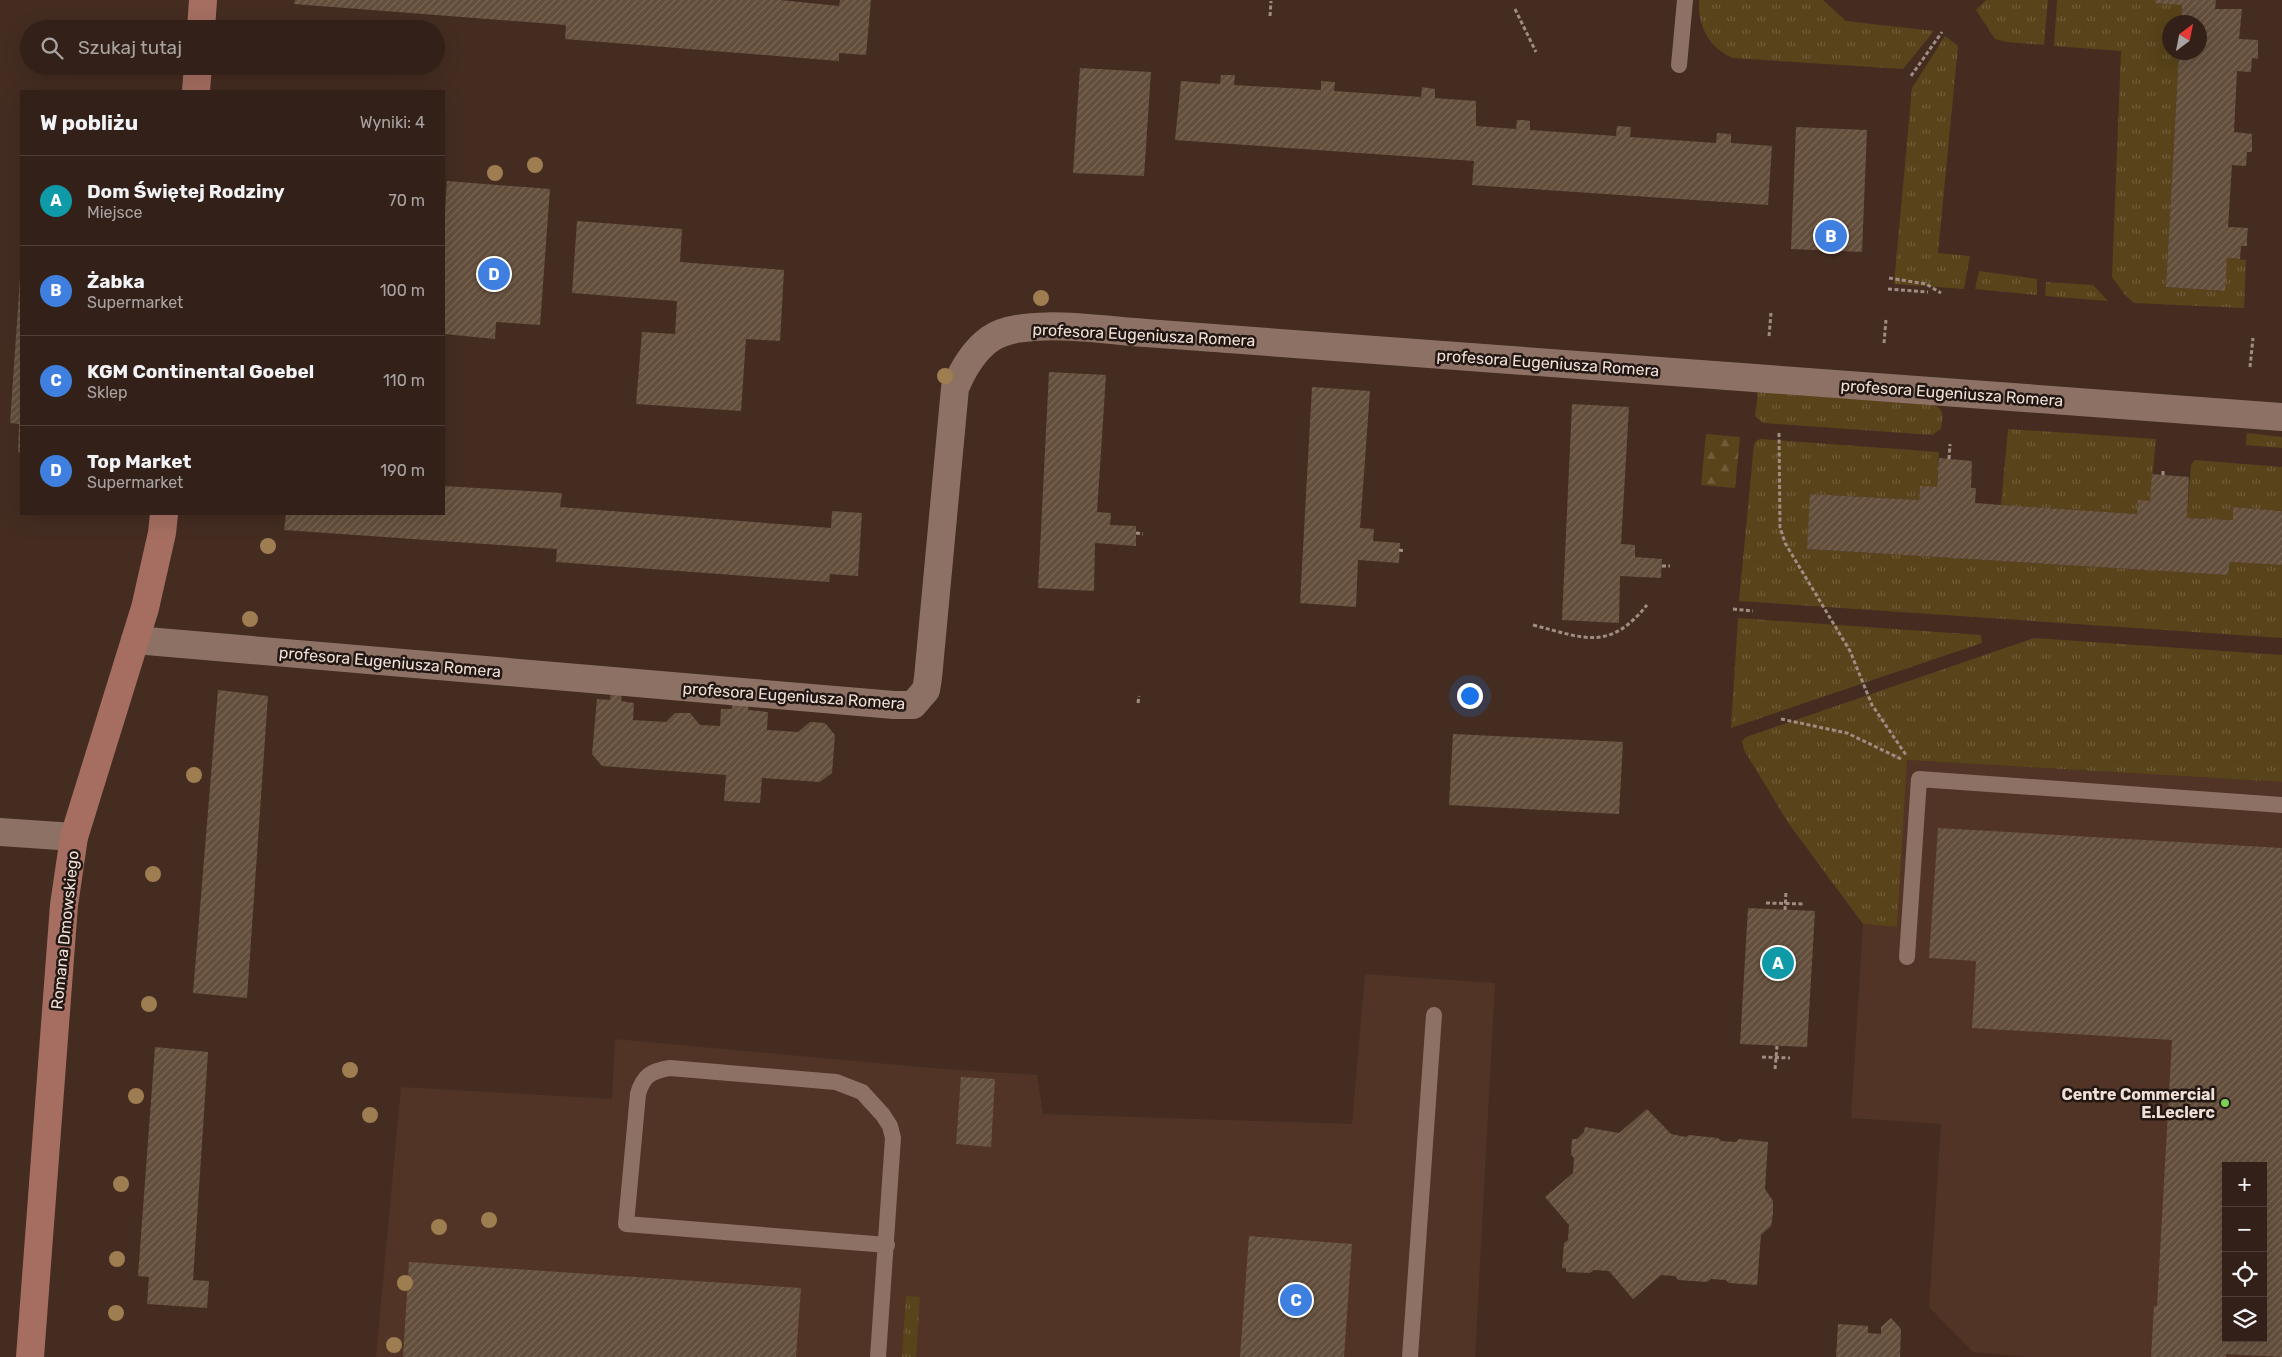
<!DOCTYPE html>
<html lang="pl">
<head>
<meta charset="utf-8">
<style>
	:root { --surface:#332119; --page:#3b2922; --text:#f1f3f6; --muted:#a9a3a2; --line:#4e3e38; --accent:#1a73e8 }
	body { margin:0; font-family:Rubik,sans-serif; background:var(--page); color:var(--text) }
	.controls { position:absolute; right:15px; bottom:15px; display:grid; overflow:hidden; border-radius:0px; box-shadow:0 5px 20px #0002 }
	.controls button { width:45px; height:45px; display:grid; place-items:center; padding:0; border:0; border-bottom:1px solid var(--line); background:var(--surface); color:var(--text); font:25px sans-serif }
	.compass { position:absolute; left:2162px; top:15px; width:45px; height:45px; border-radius:50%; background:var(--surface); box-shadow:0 5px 20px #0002; rotate:32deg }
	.you { position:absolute; left:1469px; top:695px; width:18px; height:18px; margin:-12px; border:4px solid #fff; border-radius:50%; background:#1a73e8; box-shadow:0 0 0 8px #1a73e833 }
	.badge { display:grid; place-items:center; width:32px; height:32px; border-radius:50%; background:var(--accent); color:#fff; font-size:16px; font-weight:700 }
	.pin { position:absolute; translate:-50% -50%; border:2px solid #fff; box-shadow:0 1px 5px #0006 }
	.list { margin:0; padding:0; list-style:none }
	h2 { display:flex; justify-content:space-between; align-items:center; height:65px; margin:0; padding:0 20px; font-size:21px }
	h2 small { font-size:16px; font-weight:400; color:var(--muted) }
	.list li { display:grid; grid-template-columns:32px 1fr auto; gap:15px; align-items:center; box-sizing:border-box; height:90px; padding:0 20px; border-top:1px solid var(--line) }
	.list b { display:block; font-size:19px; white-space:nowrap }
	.list p { margin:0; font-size:16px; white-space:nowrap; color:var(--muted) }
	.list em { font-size:16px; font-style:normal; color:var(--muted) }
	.icon { flex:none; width:28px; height:28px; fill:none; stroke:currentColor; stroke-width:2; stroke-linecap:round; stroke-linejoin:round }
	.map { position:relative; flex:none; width:2282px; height:1357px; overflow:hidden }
	.search { position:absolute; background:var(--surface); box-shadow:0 5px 20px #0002; left:20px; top:20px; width:425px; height:55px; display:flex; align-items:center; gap:12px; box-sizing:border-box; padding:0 18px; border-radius:28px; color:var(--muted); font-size:19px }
	.panel { position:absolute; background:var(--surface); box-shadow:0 5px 20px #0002; left:20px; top:90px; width:425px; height:425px; border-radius:0px }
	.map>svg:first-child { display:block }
	.built { fill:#513426; fill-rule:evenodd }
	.grass { fill:url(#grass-tufts) }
	.forest { fill:url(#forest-firs) }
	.building { fill:url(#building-hatch); fill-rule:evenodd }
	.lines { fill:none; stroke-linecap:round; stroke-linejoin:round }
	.path { stroke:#a08c83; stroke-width:3; stroke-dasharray:4 2.5; stroke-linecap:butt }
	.lane { stroke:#8d7164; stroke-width:16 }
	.street { stroke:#8d7164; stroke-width:28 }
	.secondary { stroke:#a56e61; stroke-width:28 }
	.tree { fill:#9e7d50 }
	.poi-dot { fill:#7ad157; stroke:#221712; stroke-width:2 }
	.labels { text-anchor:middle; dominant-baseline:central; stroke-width:5; stroke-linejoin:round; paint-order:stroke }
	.street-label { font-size:16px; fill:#efdfd7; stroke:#221712 }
	.poi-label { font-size:16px; font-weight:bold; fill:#efdfd7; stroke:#221712; text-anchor:end }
</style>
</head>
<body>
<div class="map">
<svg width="2282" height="1357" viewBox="0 0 2282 1357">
	<defs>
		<pattern id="grass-tufts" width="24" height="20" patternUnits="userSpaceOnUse" patternTransform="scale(1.25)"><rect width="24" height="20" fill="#58431a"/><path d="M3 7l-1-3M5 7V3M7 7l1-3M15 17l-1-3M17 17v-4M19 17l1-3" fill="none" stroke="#705e3b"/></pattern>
		<pattern id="forest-firs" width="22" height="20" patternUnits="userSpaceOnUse" patternTransform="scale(1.25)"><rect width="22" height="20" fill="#58431a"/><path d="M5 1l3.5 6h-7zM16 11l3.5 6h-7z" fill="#705e3b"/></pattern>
		<pattern id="building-hatch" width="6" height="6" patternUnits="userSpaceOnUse" patternTransform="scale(1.25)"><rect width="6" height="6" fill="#634e3b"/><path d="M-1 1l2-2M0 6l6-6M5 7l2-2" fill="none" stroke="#7a6757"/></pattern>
	</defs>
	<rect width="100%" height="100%" fill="#442c21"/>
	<path class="built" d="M1906 760 2282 782V1357H2026L1973 1352 1929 1307 1941 1124 1851 1118 1863 924 1897 927ZM2226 1166H2263V1338H2226Z
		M1365 974 1495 983 1475 1357H376L401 1087 612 1099 615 1039 932 1068 1037 1075 1043 1114 1352 1124Z"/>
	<path class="grass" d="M1699 0H1823L1846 21 1934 31 1903 69 1733 58C1708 47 1698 26 1699 0Z
		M1986 0H2048L2044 45 2007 42 1995 39 1976 10Z
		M2057 0H2155L2182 5 2181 22H2170V52L2179 53 2166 287 2224 291 2227 258 2246 260 2244 308 2134 303 2125 295 2112 277 2121 51 2054 46Z
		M1945 36 1958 46 1938 253 1970 256 1964 289 1894 284 1912 88Z
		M1979 271 2037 279V295L1975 289Z
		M2046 282 2093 285 2108 301 2045 296Z
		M1758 392 1933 405C1946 408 1942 419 1941 429L1932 435 1763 423 1755 416Z
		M2008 429 2156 439 2150 501H2138L2137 514 2001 505Z
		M2247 433 2282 437V448L2246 445Z
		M1761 439 1939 452 1937 487H1920L1919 500 1811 494 1807 549 2228 575 2230 562 2282 565V638L1739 601 1754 444 1757 440Z
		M2195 460 2282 467V511L2234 507 2233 520 2187 518 2191 465Z
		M1738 618 1981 635 1982 643 1731 728Z
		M2034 638 2282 655V782L1907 760 1897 927 1863 924 1789 824 1744 750 1742 741 1746 737Z
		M906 1296 920 1297 916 1357H902Z"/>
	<path class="forest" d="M1706 434 1740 437 1735 488 1701 485Z"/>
	<path class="building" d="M295 0H780L839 6 840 0H871L866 55 839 53V61L565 39 566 25 294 4Z
		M2155 0H2216L2215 9H2242L2239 39 2258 40V59L2252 58 2251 72 2237 71 2234 132 2252 134V152H2247L2246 166 2232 165 2228 227 2248 228 2247 237V246H2241L2240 259 2227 258 2225 291 2166 287 2179 52H2200V22H2181L2182 5 2155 3Z
		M1080 68 1151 72 1144 176 1073 173Z
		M1221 75H1235L1234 85 1321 90V81L1335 82 1334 91 1421 97 1422 87 1435 89V98L1476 101V126L1516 129 1517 120H1524L1530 121V130L1616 136 1617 126 1631 127 1630 137 1716 143 1717 133 1731 134V143L1772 146 1768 205 1472 185 1474 161 1175 140 1181 81 1220 84Z
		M1796 127 1867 130 1862 252 1791 249Z
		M447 181 550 189 540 325 496 322 495 339 444 334V227Z
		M577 221 682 229 680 262 784 270 780 341 746 339 741 411 636 404 642 332 675 334 677 301 572 293Z
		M20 278H21V453L18 452 19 424 10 423Z
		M1049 372 1106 375 1097 512 1111 513 1110 525 1136 526V546L1095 543 1094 591 1038 588Z
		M1312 387 1370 391 1360 528 1374 529 1373 541 1400 543 1399 563 1358 560 1356 607 1300 603Z
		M1572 404 1629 407 1621 544 1635 545V557L1662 559 1661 578 1620 576 1619 623 1562 620Z
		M1939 458 1972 461 1971 488H1976L1975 503 2001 505 2137 514 2138 500 2150 501 2152 474 2189 477 2187 518 2233 520V507L2282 511V565L2230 562 2228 575 1807 549 1810 494 1919 500 1920 486 1937 487Z
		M444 486 562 493 560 507 831 528 832 511 862 513 858 576 830 574 829 582 556 562 557 549 284 530 286 514H444Z
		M218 690 268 696 247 998 193 993Z
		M611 692 622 693 621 701 634 703 633 720 666 722 675 713H690L700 725 720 726 721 709H732L733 700 749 701 748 710 768 712 767 730 798 732 810 722 825 723 835 735 832 773 820 782 762 778 760 803 724 801 726 775 602 766 592 754 597 699 610 700Z
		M1453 734 1623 742 1619 814 1449 805Z
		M1938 828 2282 848V1357L2226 1354V1357H2151L2154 1306H2157L2172 1040 1972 1028 1976 961 1929 958ZM2226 1166H2263V1338H2226Z
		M1748 908 1815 911 1807 1047 1740 1044Z
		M155 1047 208 1052 193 1280 209 1281 207 1308 147 1304 149 1277 138 1276Z
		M961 1077 995 1079 991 1147 956 1144Z
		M1647 1109 1671 1134 1686 1137 1689 1135 1718 1138 1721 1141 1736 1142 1739 1139 1768 1142 1765 1189 1773 1201V1214L1771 1226 1761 1235 1757 1285 1729 1283 1726 1280 1711 1279 1707 1282 1678 1280 1675 1276 1661 1275 1633 1299 1609 1271 1594 1270 1590 1273 1566 1272V1268H1562L1564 1243 1568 1240 1569 1225 1545 1197 1573 1173 1574 1158 1571 1155 1572 1139H1577L1584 1132 1585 1127 1619 1133Z
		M1249 1236 1352 1244 1344 1357H1240Z
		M409 1262 801 1288 796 1357H403Z
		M1891 1318 1901 1329 1900 1357H1836L1838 1324 1868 1326V1333L1881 1334V1327Z"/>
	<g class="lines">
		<path class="path" d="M1515 9 1536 52
			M1270 16 1271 1
			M1911 76 1942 32
			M1889 278 1926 284 1941 293
			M1888 289 1928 292
			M1769 336 1771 313
			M1884 343 1886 320
			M2250 367 2253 338
			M1779 433 1780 527 1785 543 1850 651 1872 705 1906 755
			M1949 459 1950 444
			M2163 475V469
			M1136 533 1143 534
			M1399 550 1405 551
			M1662 566H1670
			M1733 609 1753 611
			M1533 625C1584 638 1609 652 1647 605
			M1138 703 1139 696
			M1781 719 1847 733 1901 759
			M1766 903 1804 904
			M1785 910 1786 891
			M1762 1057 1790 1058
			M1775 1069 1777 1046"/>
		<path class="lane" d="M1679 65 1685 0
			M1907 957 1919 779 2282 805
			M878 1357 893 1138 890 1126 883 1115 862 1092 836 1082 670 1068C651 1071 643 1076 638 1094L626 1224 887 1245
			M1410 1357 1434 1015"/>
		<path class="street" d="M135 640 894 705H913L926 690 928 678 955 388C963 369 973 351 990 339 1022 316 1107 331 1146 333L2282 417
			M0 832 74 837"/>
		<path class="secondary" d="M201 29 203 0
			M196 91 198 66
			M30 1357 64 905 74 837 145 608 162 533 164 514"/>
	</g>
	<g class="tree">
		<circle cx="535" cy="165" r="8"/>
		<circle cx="495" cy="173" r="8"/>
		<circle cx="1041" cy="298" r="8"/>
		<circle cx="945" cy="376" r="8"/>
		<circle cx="268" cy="546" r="8"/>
		<circle cx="250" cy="619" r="8"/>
		<circle cx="194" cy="775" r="8"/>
		<circle cx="153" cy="874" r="8"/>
		<circle cx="149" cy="1004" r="8"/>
		<circle cx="350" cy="1070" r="8"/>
		<circle cx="136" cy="1096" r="8"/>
		<circle cx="370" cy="1115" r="8"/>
		<circle cx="121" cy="1184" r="8"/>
		<circle cx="489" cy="1220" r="8"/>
		<circle cx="439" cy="1227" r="8"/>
		<circle cx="117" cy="1259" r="8"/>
		<circle cx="405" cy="1283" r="8"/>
		<circle cx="116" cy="1313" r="8"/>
		<circle cx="394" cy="1345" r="8"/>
	</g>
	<circle class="poi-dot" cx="2225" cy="1103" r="5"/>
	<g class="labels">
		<g class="street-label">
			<text transform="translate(1144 335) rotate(3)">profesora Eugeniusza Romera</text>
			<text transform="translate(1548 363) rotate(4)">profesora Eugeniusza Romera</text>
			<text transform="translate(1952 393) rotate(4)">profesora Eugeniusza Romera</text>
			<text transform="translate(390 662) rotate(5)">profesora Eugeniusza Romera</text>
			<text transform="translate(794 696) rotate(4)">profesora Eugeniusza Romera</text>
			<text transform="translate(65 930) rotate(-84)">Romana Dmowskiego</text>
		</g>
		<g class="poi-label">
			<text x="2215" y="1094">Centre Commercial<tspan x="2215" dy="18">E.Leclerc</tspan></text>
		</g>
	</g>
</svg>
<div class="controls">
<button>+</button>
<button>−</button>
<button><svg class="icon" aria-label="locate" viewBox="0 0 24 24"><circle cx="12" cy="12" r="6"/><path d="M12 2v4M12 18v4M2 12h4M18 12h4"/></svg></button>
<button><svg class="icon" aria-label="layers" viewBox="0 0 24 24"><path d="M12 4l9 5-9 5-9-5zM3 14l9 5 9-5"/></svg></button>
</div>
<svg class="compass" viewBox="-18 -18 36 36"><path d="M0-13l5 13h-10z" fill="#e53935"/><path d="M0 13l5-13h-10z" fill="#a9a3a2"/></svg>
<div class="you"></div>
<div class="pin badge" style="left:1778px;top:963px;background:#0f9aa8">A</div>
<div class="pin badge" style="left:1831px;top:236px;background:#3f7fe0">B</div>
<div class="pin badge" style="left:1296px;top:1300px;background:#3f7fe0">C</div>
<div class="pin badge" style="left:494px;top:274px;background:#3f7fe0">D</div>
<div class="search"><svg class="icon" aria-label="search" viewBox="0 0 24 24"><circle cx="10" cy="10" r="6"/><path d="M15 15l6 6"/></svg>Szukaj tutaj</div>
<section class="panel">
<h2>W pobliżu<small>Wyniki: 4</small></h2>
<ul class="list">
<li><span class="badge" style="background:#0f9aa8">A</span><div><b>Dom Świętej Rodziny</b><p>Miejsce</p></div><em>70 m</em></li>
<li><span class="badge" style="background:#3f7fe0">B</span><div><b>Żabka</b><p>Supermarket</p></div><em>100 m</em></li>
<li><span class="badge" style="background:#3f7fe0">C</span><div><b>KGM Continental Goebel</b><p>Sklep</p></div><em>110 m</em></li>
<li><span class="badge" style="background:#3f7fe0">D</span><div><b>Top Market</b><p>Supermarket</p></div><em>190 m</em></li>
</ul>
</section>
</div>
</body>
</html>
